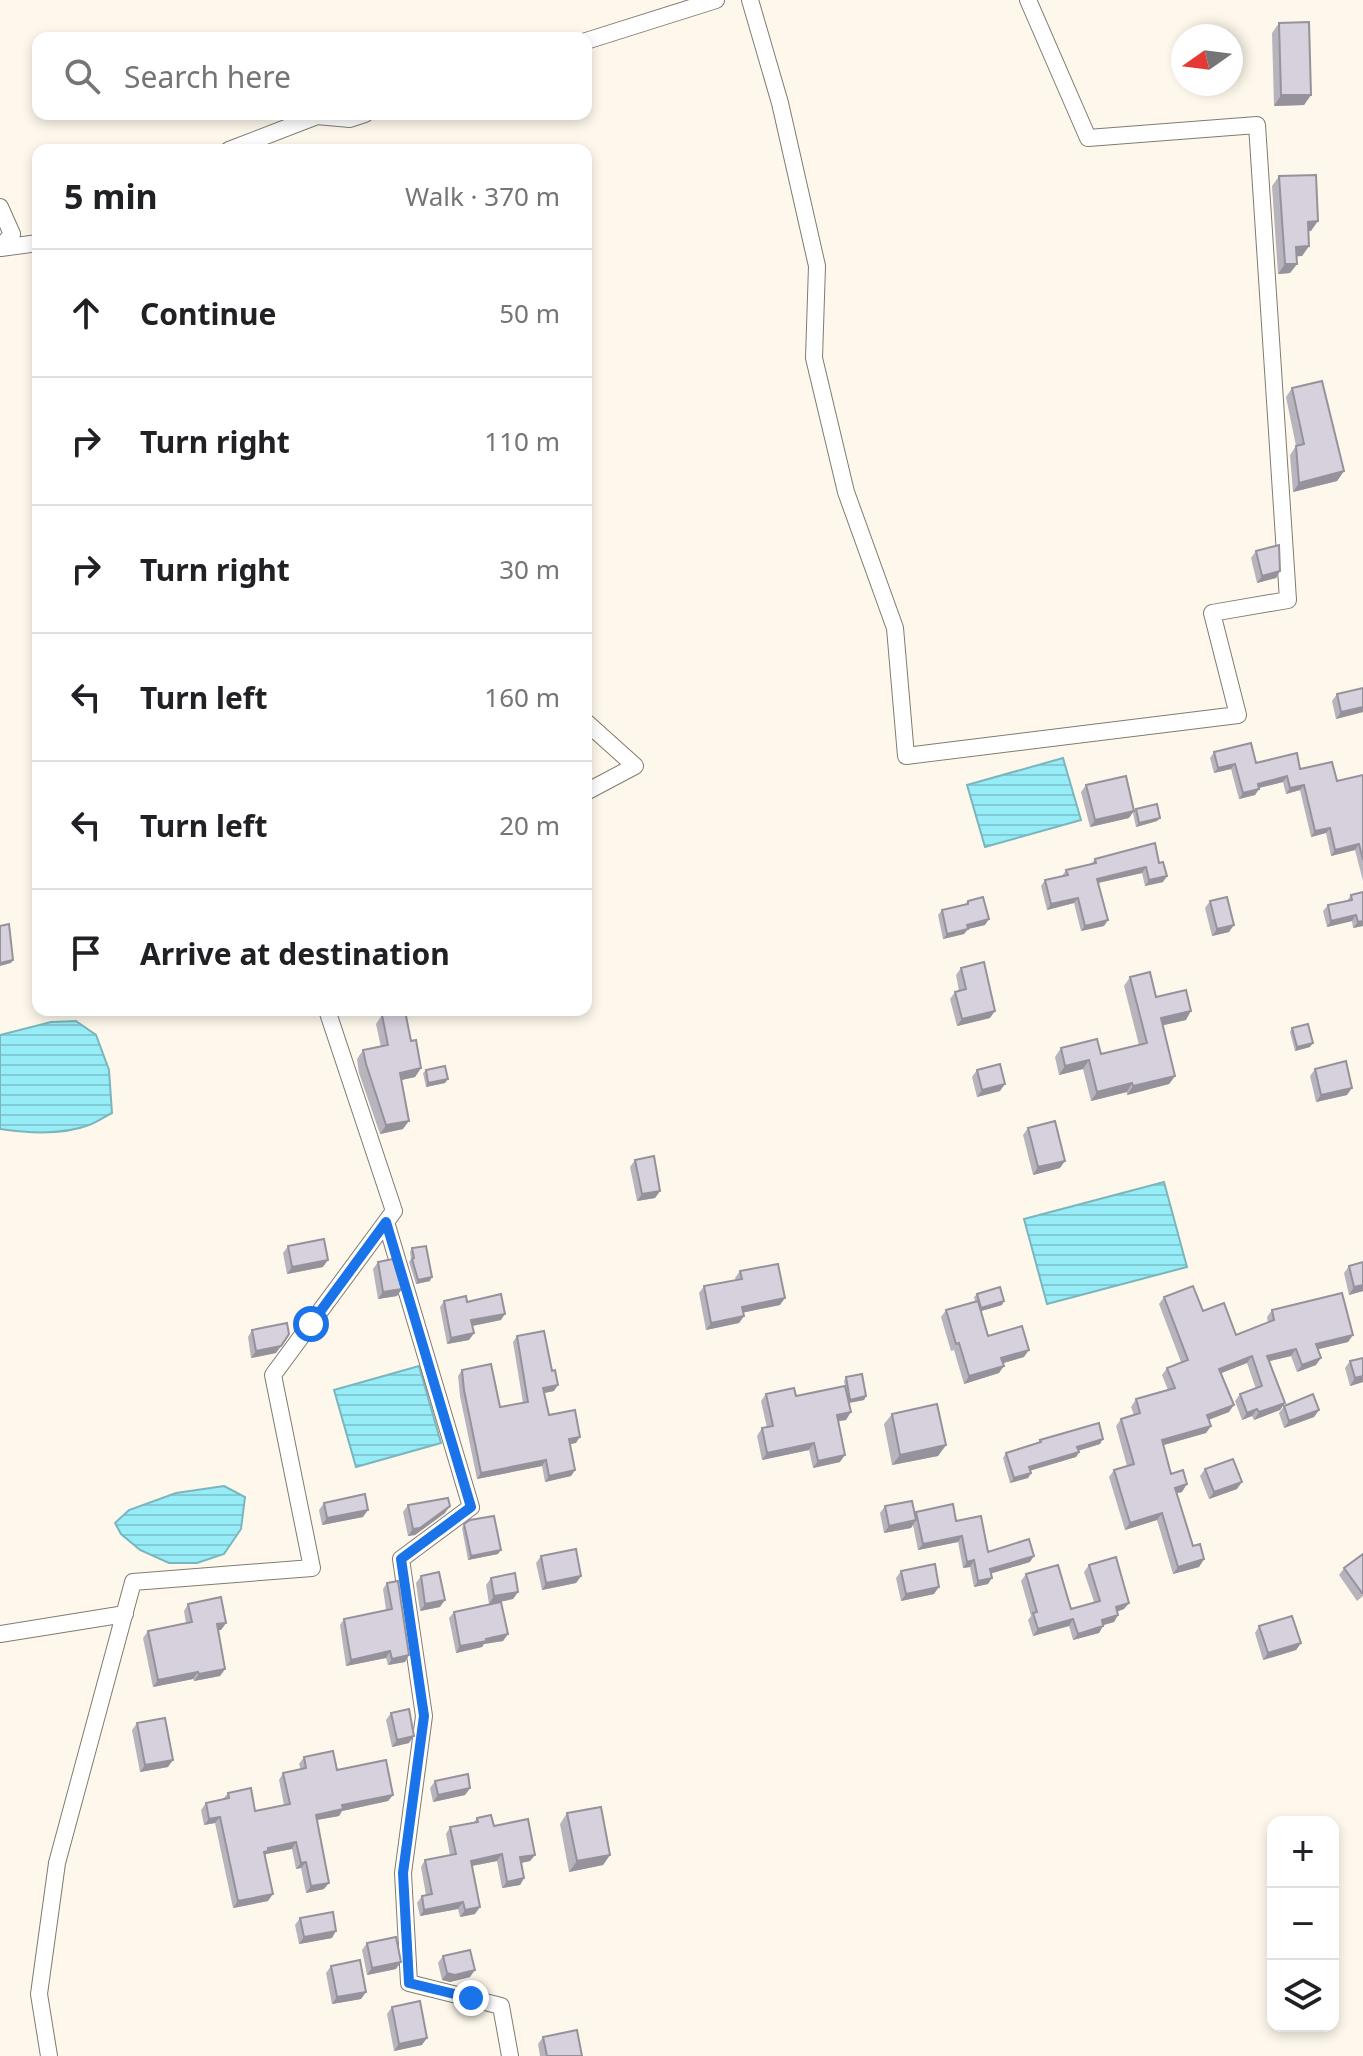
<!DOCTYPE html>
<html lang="en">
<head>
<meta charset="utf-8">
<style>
	:root { --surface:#fff; --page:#f2f2f2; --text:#202124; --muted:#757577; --line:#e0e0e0 }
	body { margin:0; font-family:"Noto Sans",sans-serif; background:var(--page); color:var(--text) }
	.controls { position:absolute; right:24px; bottom:24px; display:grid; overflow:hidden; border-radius:16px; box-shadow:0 4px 12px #0003 }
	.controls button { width:72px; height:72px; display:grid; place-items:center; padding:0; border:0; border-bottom:2px solid var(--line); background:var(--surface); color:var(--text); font:40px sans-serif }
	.compass { position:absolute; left:1171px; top:24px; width:72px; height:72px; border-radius:50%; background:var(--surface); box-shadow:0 4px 12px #0003; rotate:256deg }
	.stop { position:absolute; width:24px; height:24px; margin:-18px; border:6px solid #1a73e8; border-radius:50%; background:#fff }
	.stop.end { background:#1a73e8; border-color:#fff; box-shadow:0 2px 8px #0008 }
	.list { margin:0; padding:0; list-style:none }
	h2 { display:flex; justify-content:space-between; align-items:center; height:104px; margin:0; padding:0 32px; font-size:34px }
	h2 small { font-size:26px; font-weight:400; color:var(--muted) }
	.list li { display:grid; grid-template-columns:52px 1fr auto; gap:24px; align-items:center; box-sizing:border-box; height:128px; padding:0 32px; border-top:2px solid var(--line) }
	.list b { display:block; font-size:30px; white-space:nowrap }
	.list em { font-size:26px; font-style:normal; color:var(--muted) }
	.icon { flex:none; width:44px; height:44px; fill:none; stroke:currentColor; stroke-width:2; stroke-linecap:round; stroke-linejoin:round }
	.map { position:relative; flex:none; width:1363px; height:2056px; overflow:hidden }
	.search { position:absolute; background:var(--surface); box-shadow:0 4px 12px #0003; left:32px; top:32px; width:560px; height:88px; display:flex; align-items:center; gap:20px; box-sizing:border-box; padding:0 28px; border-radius:16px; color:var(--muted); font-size:30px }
	.panel { position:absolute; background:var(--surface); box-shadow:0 4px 12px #0003; left:32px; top:144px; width:560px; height:872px; border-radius:16px }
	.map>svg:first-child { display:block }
	.water { fill:url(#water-rules); stroke:#7bb6bc; stroke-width:2 }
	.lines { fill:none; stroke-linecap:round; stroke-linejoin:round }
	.minor-casing { stroke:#807b70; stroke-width:18 }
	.minor { stroke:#fff; stroke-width:16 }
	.wall { fill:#b8b4be }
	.shaded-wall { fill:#96929b }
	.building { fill:#d6d1dd; stroke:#96929b; stroke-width:2 }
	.route { stroke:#1a73e8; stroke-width:10 }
</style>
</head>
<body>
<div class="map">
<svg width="1363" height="2056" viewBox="0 0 1363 2056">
	<defs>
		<pattern id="water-rules" width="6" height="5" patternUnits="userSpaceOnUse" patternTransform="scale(2)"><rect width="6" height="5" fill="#96ecf7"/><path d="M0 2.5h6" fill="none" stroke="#82cbd4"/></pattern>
	</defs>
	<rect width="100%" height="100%" fill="#fef8ec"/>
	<path class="water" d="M1063 758 1081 820 985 847 967 785Z
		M76 1021 96 1035 109 1070 112 1113C104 1117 97 1122 89 1125 63 1135 27 1133 0 1129V1035L51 1022Z
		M1164 1182 1187 1267 1047 1304 1024 1219Z
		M419 1366 441 1443 356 1467 334 1390Z
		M224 1486 245 1497 241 1529 224 1554 197 1563H169L140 1550 121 1534 115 1523 129 1510 176 1493Z"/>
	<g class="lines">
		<defs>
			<path id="minor" d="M750 0 780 103 817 266 814 358 846 492 895 628 906 756 1238 715 1212 613 1288 600 1257 125 1088 138 1028 0
				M586 41 716 0
				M229 150 317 116 350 119 365 114
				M0 207 12 234 0 248
				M1 248 38 243
				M586 722 635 766 586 792
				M386 1222 471 1507 401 1559 424 1716 403 1873 409 1983 501 2006 510 2056
				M0 1634 125 1614
				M49 2056 39 1994 57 1863 133 1582 312 1568 273 1375 394 1211 327 1010"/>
		</defs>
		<use href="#minor" class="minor-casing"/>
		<use href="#minor" class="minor"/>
	</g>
	<path class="wall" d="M1279 23 1311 95 1304 105 1274 106 1272 33Z
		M1279 176 1311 231H1309V246L1302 256H1297V264L1290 273 1278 274 1272 186Z
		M1292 388 1344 471 1337 481 1293 492 1290 455 1296 446 1286 397Z
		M1256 551 1280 571 1276 578 1257 583 1251 558Z
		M1363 688V712L1336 719 1332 701 1337 694Z
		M1214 752 1256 763 1300 769 1337 781 1363 775V881L1355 850 1331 856 1326 833 1311 837 1300 790 1286 794 1283 782 1259 788 1255 795 1239 799 1231 769 1214 773 1210 758Z
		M1086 785 1129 818 1090 827 1081 792Z
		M1136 809 1157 821 1136 827 1133 813Z
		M1155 843 1163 882 1145 886 1142 873 1098 883 1104 926 1081 931 1074 903 1047 910 1041 886 1045 880 1062 876 1066 870 1091 864 1095 859Z
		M1351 895 1363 926 1353 928 1352 921 1327 927 1323 911 1328 905 1347 901Z
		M968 901 985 925 968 929 964 934 943 939 938 915 942 910 965 904Z
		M1210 901 1229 932 1212 936 1205 908Z
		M961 968 990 1018 957 1026 950 999 955 992 959 991 956 975Z
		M1130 977 1186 1020 1163 1025 1175 1076 1169 1084 1127 1095V1092L1091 1101 1083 1069 1059 1075 1055 1057 1061 1048 1101 1054 1139 1045 1124 986Z
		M382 1015 411 1041 421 1068 415 1077 401 1080 403 1129 380 1134 359 1073 357 1059 363 1050 381 1047 376 1024Z
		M1292 1028 1310 1047 1295 1051 1290 1032Z
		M1315 1069 1347 1095 1316 1102 1310 1076Z
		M426 1070 445 1083 426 1087 423 1073Z
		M977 1070 1000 1091 977 1097 972 1077Z
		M1028 1128 1060 1168 1033 1175 1023 1135Z
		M635 1160 660 1191 655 1198 637 1201 630 1167Z
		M288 1246 323 1267 287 1274 283 1253Z
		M412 1248 430 1281 416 1284 409 1262 411 1259 410 1252Z
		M378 1262 397 1296 378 1299 373 1269Z
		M1349 1266 1363 1291 1349 1295 1344 1273Z
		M740 1271 780 1305 743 1312 744 1316 739 1323 706 1330 699 1293 704 1286 736 1280 735 1278Z
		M977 1294 1002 1305 981 1311 988 1336 1024 1357 1003 1363 999 1373 964 1384 954 1350 951 1351 941 1317 946 1310 975 1301 974 1297Z
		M1164 1297 1203 1311 1236 1335 1268 1323 1267 1317 1272 1310 1353 1335 1348 1342 1318 1349 1316 1365 1297 1372 1291 1356 1269 1361 1285 1403 1280 1410 1254 1420 1252 1416 1242 1420 1235 1401 1240 1394 1256 1389 1247 1363 1221 1373 1229 1412 1209 1420 1211 1426 1206 1433 1163 1445 1171 1474 1182 1492 1177 1493 1193 1546 1204 1559 1199 1567 1173 1574 1157 1520 1125 1530 1109 1477 1114 1470 1127 1466 1116 1426 1121 1419 1134 1415 1131 1407 1136 1399 1168 1390 1162 1375 1167 1368 1181 1362 1159 1304Z
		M444 1301 467 1302 501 1320 472 1326 474 1333 469 1340 447 1344 440 1307Z
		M252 1330 289 1334 276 1353 251 1358 248 1337Z
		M517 1336 554 1391 544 1393 549 1415 576 1443 570 1444 575 1470 571 1476 545 1482 542 1466 477 1479 460 1396 458 1376 462 1370 500 1407 523 1403 513 1342Z
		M1363 1358V1382L1350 1386 1345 1368 1350 1361Z
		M846 1377 866 1396 864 1400 849 1403 846 1420 839 1421 840 1462 813 1468 809 1450 762 1460 757 1436 762 1428H767L761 1401 766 1394 796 1396 845 1386 844 1381Z
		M1284 1406 1319 1410 1314 1417 1284 1428 1279 1413Z
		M892 1414 946 1445 938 1456 892 1465 884 1424Z
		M1040 1440 1100 1444 1078 1451 1079 1452 1076 1457 1030 1470 1031 1473 1028 1478 1010 1483 1003 1458 1006 1453 1038 1443Z
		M1205 1469 1237 1489 1209 1499 1200 1476Z
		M324 1503 363 1517 322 1525 319 1510Z
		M408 1505 445 1513 415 1535 408 1536 403 1512Z
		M885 1506 915 1514 916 1512 956 1521 988 1552 1030 1562 991 1573 988 1584 974 1587 970 1567 963 1568 958 1542 918 1550 913 1525 911 1528 884 1533 880 1513Z
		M464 1524 498 1554 468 1560 462 1528Z
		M1363 1554V1596L1357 1601 1339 1575 1344 1568Z
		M541 1556 581 1576 576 1583 542 1590 536 1563Z
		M1089 1565 1124 1609 1117 1612 1118 1615 1114 1622 1103 1625 1099 1633 1073 1640 1069 1626 1033 1636 1028 1620 1031 1616 1021 1581 1026 1574 1071 1609 1094 1602 1084 1572Z
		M901 1571 934 1594 901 1601 896 1578Z
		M421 1576 440 1607 420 1611 416 1583Z
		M491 1578 518 1592 513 1599 489 1604 486 1585Z
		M387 1583 409 1655 405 1662 388 1665 386 1658 346 1666 340 1625 344 1619 386 1610 383 1589Z
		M188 1604 226 1623 221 1630H218L225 1669 220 1676 194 1681 193 1679 153 1687 143 1638 148 1631 186 1623 184 1611Z
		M454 1612 508 1634 503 1641 484 1644 482 1647 456 1653 449 1618Z
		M1259 1626 1301 1643 1296 1650 1263 1660 1255 1633Z
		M391 1713 409 1743 392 1747 386 1720Z
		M137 1723 168 1767 140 1772 132 1730Z
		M304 1757 337 1770 393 1795 388 1801 342 1811 339 1816 317 1820 324 1889 306 1893 301 1868 296 1869 292 1849 266 1854 265 1856 268 1901 233 1908 215 1823 204 1825 201 1810 206 1803 223 1799 228 1793 255 1811 284 1805 279 1780 283 1773 301 1770 299 1764Z
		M435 1781 470 1788 465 1795 433 1802 430 1788Z
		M567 1813 610 1855 603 1865 569 1872 560 1824Z
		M477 1818 494 1826 535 1855 530 1861 521 1863 524 1878 520 1885 502 1888 497 1861 472 1866 475 1914 460 1917 458 1909 420 1916 417 1903 422 1896 426 1895 421 1867 425 1860 450 1855 446 1834 450 1827 474 1822Z
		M300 1918 332 1938 299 1944 295 1925Z
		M367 1943 396 1969 367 1975 362 1950Z
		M443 1956 470 1977 450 1982 442 1980 438 1963Z
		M331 1966 366 1992 361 1999 332 2004 326 1973Z
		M392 2007 422 2045 394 2051 387 2014Z
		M543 2037 582 2056H540L538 2044Z"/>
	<path class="shaded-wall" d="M1281 95H1311L1304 105 1274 106Z
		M1318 221 1311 231H1301L1308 222Z
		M1309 246 1302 256 1290 257 1296 247Z
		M1285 264H1297L1290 273 1278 274Z
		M1344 471 1337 481 1293 492 1299 483Z
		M1280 571 1276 578 1257 583 1262 576Z
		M1363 707V712L1336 719 1341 712Z
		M1235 764 1231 769 1214 773 1218 768Z
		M1287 776 1283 782 1254 789 1258 784Z
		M1304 785 1300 790 1286 794 1290 788Z
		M1259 789 1255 795 1239 799 1243 793Z
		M1134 811 1129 818 1090 827 1095 820Z
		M1160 818 1157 821 1136 827 1139 823Z
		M1330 828 1326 833 1311 837 1315 831Z
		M1359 844 1355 850 1331 856 1335 850Z
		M1146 867 1142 873 1093 884 1097 879Z
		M1167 876 1163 882 1145 886 1149 880Z
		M1078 898 1074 903 1047 910 1051 904Z
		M1356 915 1352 921 1327 927 1331 921Z
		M989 919 985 925 968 929 964 934 943 939 947 934 967 925Z
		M1108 920 1104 926 1081 931 1085 926Z
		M1363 921V926L1353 928 1358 922Z
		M1234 925 1229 932 1212 936 1217 929Z
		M13 960 11 963 0 966V963Z
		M995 1011 990 1018 957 1026 962 1019Z
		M1191 1011 1186 1020 1156 1027 1161 1018Z
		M1313 1043 1310 1047 1295 1051 1297 1047Z
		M1089 1060 1083 1069 1059 1075 1065 1066Z
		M421 1068 415 1077 393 1082 400 1073Z
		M1175 1076 1169 1084 1127 1095 1133 1086Z
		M448 1079 445 1083 426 1087 428 1083Z
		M1132 1083 1127 1092 1091 1101 1097 1092Z
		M1005 1084 1000 1091 977 1097 982 1090Z
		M1352 1088 1347 1095 1316 1102 1321 1095Z
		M409 1121 403 1129 380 1134 386 1125Z
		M1065 1161 1060 1168 1033 1175 1038 1167Z
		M660 1191 655 1198 637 1201 642 1194Z
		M328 1260 323 1267 287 1274 292 1267Z
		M432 1277 430 1281 416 1284 418 1280Z
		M1363 1285V1291L1349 1295 1354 1287Z
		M402 1289 397 1296 378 1299 383 1292Z
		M785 1298 780 1305 737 1314 742 1307Z
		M1004 1301 1002 1305 978 1312 981 1308Z
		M505 1314 501 1320 467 1327 471 1320Z
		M744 1316 739 1323 706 1330 711 1323Z
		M474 1333 469 1340 447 1344 451 1338Z
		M1353 1335 1348 1342 1311 1351 1316 1344Z
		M281 1346 276 1353 251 1358 256 1351Z
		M1296 1349 1291 1356 1262 1363 1267 1356Z
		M1029 1350 1024 1357 997 1365 1001 1358Z
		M1252 1356 1247 1363 1214 1376 1219 1369Z
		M1321 1358 1316 1365 1297 1372 1302 1365Z
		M1004 1366 999 1373 964 1384 969 1376Z
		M1363 1376V1382L1350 1386 1355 1378Z
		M558 1385 554 1391 539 1394 543 1388Z
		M866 1396 864 1400 848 1403 850 1400Z
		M1285 1403 1280 1410 1254 1420 1259 1412Z
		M1234 1405 1229 1412 1202 1422 1207 1415Z
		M1257 1409 1252 1416 1242 1420 1247 1413Z
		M1319 1410 1314 1417 1284 1428 1289 1421Z
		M851 1412 846 1420 832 1422 837 1415Z
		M1211 1426 1206 1433 1157 1447 1162 1440Z
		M580 1437 576 1443 565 1445 569 1439Z
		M1103 1439 1100 1444 1074 1452 1077 1447Z
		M814 1443 809 1450 762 1460 767 1453Z
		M946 1445 938 1456 892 1465 900 1455Z
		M1079 1452 1076 1457 1026 1472 1029 1467Z
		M845 1455 840 1462 813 1468 818 1461Z
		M546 1460 542 1466 477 1479 481 1473Z
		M575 1470 571 1476 545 1482 549 1476Z
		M1031 1473 1028 1478 1010 1483 1014 1478Z
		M1242 1482 1237 1489 1209 1499 1214 1492Z
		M1187 1484 1182 1492 1170 1495 1175 1488Z
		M450 1506 445 1513 415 1535 408 1536 413 1529Z
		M368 1510 363 1517 322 1525 327 1518Z
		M1162 1513 1157 1520 1125 1530 1130 1523Z
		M916 1520 911 1528 884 1533 889 1526Z
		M962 1536 958 1542 918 1550 923 1544Z
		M501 1550 498 1554 468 1560 471 1556Z
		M1034 1556 1030 1562 986 1575 990 1569Z
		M1204 1559 1199 1567 1173 1574 1178 1567Z
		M974 1560 970 1567 963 1568 967 1562Z
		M581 1576 576 1583 542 1590 546 1583Z
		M992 1578 988 1584 974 1587 978 1581Z
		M939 1587 934 1594 901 1601 906 1594Z
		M518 1592 513 1599 489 1604 494 1596Z
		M445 1600 440 1607 420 1611 425 1604Z
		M1129 1603 1124 1609 1111 1613 1116 1607Z
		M1118 1615 1114 1622 1097 1627 1102 1620Z
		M1073 1619 1069 1626 1033 1636 1038 1629Z
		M226 1623 221 1630 212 1631 217 1624Z
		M1103 1626 1099 1633 1073 1640 1078 1634Z
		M508 1634 503 1641 484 1644 482 1647 456 1653 460 1646 486 1639Z
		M1301 1643 1296 1650 1263 1660 1268 1653Z
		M390 1651 386 1658 346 1666 351 1660Z
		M409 1655 405 1662 388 1665 392 1659Z
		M225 1669 220 1676 194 1681 199 1674Z
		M198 1672 193 1679 153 1687 158 1680Z
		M414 1736 409 1743 392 1747 397 1740Z
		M173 1760 168 1767 140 1772 145 1765Z
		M470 1788 465 1795 433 1802 438 1795Z
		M393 1795 388 1801 342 1811 339 1816 311 1821 316 1815 342 1805Z
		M220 1817 215 1823 204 1825 209 1819Z
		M296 1842 292 1849 266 1854 264 1858H260L268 1848Z
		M502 1854 497 1861 466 1867 471 1861Z
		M535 1855 530 1861 516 1864 520 1857Z
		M610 1855 603 1865 569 1872 577 1861Z
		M306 1862 301 1868 296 1869 301 1863Z
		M524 1878 520 1885 502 1888 507 1882Z
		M329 1883 324 1889 306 1893 311 1886Z
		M273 1894 268 1901 233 1908 238 1901Z
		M463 1902 458 1909 420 1916 424 1910Z
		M480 1907 475 1914 460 1917 465 1910Z
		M336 1931 332 1938 299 1944 304 1937Z
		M401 1962 396 1969 367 1975 372 1968Z
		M475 1970 470 1977 450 1982 442 1980 447 1973Z
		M366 1992 361 1999 332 2004 337 1997Z
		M427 2038 422 2045 394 2051 399 2044Z"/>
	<path class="building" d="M1309 22 1311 95H1281L1279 23Z
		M1316 175 1318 221 1308 222 1309 246 1296 247 1297 264H1285L1279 176Z
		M1322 381 1344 471 1299 483 1296 446 1304 444 1292 388Z
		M1279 545 1280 571 1262 576 1256 551Z
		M1363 688V707L1341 712 1337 694Z
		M1251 743 1256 763 1297 753 1300 769 1332 762 1337 781 1363 775V860L1359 844 1335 850 1330 828 1315 831 1304 785 1290 788 1287 776 1258 784 1259 789 1243 793 1235 764 1218 768 1214 752Z
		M1126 776 1134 811 1095 820 1086 785Z
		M1157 804 1160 818 1139 823 1136 809Z
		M1155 843 1159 863 1163 862 1167 876 1149 880 1146 867 1097 879 1108 920 1085 926 1078 898 1051 904 1045 880 1068 875 1066 870 1096 863 1095 859Z
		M1363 892V921L1358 922 1356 915 1331 921 1328 905 1352 900 1351 895Z
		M983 897 989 919 967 925 968 929 947 934 942 910 968 904V901Z
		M1227 897 1234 925 1217 929 1210 901Z
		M9 924 13 960 0 963V926Z
		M984 962 995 1011 962 1019 955 992 966 989 961 968Z
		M1150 972 1156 997 1186 990 1191 1011 1161 1018 1175 1076 1133 1086 1132 1083 1097 1092 1089 1060 1065 1066 1061 1048 1097 1039 1101 1054 1147 1043 1130 977Z
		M405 1011 411 1041 416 1040 421 1068 400 1073 409 1121 386 1125 366 1064 363 1050 388 1045 382 1015Z
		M1308 1024 1313 1043 1297 1047 1292 1028Z
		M1346 1061 1352 1088 1321 1095 1315 1069Z
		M1000 1064 1005 1084 982 1090 977 1070Z
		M445 1066 448 1079 428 1083 426 1070Z
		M1055 1121 1065 1161 1038 1167 1028 1128Z
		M654 1156 660 1191 642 1194 635 1160Z
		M324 1239 328 1260 292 1267 288 1246Z
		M426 1246 432 1277 418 1280 412 1259 414 1258 412 1248Z
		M393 1259 402 1289 383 1292 378 1262Z
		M1363 1262V1285L1354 1287 1349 1266Z
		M778 1264 785 1298 742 1307 744 1316 711 1323 704 1286 742 1279 740 1271Z
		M1193 1286 1203 1311 1224 1303 1236 1335 1274 1320 1272 1310 1342 1293 1353 1335 1316 1344 1321 1358 1302 1365 1296 1349 1267 1356 1285 1403 1259 1412 1257 1409 1247 1413 1240 1394 1262 1386 1252 1356 1219 1369 1234 1405 1207 1415 1211 1426 1162 1440 1171 1474 1183 1470 1187 1484 1175 1488 1193 1546 1200 1544 1204 1559 1178 1567 1162 1513 1130 1523 1114 1470 1134 1464 1121 1419 1140 1413 1136 1399 1175 1388 1167 1368 1188 1360 1164 1297Z
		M1000 1287 1004 1301 981 1308 977 1294Z
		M501 1294 505 1314 471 1320 474 1333 451 1338 444 1301 466 1296 467 1302Z
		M978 1301 988 1336 1022 1326 1029 1350 1001 1358 1004 1366 969 1376 959 1343 956 1344 946 1310Z
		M287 1323 289 1334 281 1346 256 1351 252 1330Z
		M544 1331 552 1371 555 1370 558 1385 543 1388 549 1415 575 1410 580 1437 569 1439 575 1470 549 1476 546 1460 481 1473 464 1390 462 1370 491 1364 500 1407 528 1402 517 1336Z
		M1363 1358V1376L1355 1378 1350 1361Z
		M862 1374 866 1396 850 1400 846 1377Z
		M845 1386 851 1412 837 1415 845 1455 818 1461 814 1443 767 1453 762 1428 773 1426 766 1394 794 1388 796 1396Z
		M1313 1394 1319 1410 1289 1421 1284 1406Z
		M937 1404 946 1445 900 1455 892 1414Z
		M1099 1423 1103 1439 1077 1447 1079 1452 1029 1467 1031 1473 1014 1478 1006 1453 1041 1442 1040 1440Z
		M1233 1459 1242 1482 1214 1492 1205 1469Z
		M365 1494 368 1510 327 1518 324 1503Z
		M448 1498 450 1506 420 1528 413 1529 408 1505Z
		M912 1501 916 1520 889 1526 885 1506Z
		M953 1504 956 1521 981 1516 988 1552 1029 1539 1034 1556 990 1569 992 1578 978 1581 974 1560 967 1562 962 1536 923 1544 916 1512Z
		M494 1516 501 1550 471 1556 464 1524 470 1520Z
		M576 1549 581 1576 546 1583 541 1556Z
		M1363 1554V1593H1362L1344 1568Z
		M1116 1557 1129 1603 1116 1607 1118 1615 1102 1620 1103 1626 1078 1634 1073 1619 1038 1629 1033 1613 1037 1612 1026 1574 1058 1565 1071 1609 1100 1601 1089 1565Z
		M935 1564 939 1587 906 1594 901 1571Z
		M439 1572 445 1600 425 1604 421 1576Z
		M515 1573 518 1592 494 1596 491 1578Z
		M398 1581 409 1655 392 1659 390 1651 351 1660 344 1619 392 1609 387 1583Z
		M221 1597 226 1623 217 1624 225 1669 199 1674 198 1672 158 1680 148 1631 192 1622 188 1604Z
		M501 1602 508 1634 486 1639 487 1641 460 1646 454 1612Z
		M1292 1616 1301 1643 1268 1653 1259 1626Z
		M409 1709 414 1736 397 1740 391 1713Z
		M165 1718 173 1760 145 1765 137 1723Z
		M333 1751 337 1770 386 1760 393 1795 342 1805 343 1809 316 1815 329 1883 311 1886 306 1862 301 1863 296 1842 268 1848V1851L264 1852 273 1894 238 1901 220 1817 209 1819 206 1803 229 1798 228 1793 251 1788 255 1811 290 1804 283 1773 306 1768 304 1757Z
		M468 1774 470 1788 438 1795 435 1781Z
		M601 1807 610 1855 577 1861 567 1813Z
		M491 1815 494 1826 528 1819 535 1855 520 1857 524 1878 507 1882 502 1854 471 1861 480 1907 465 1910 463 1902 424 1910 422 1896 432 1894 425 1860 456 1854 450 1827 478 1822 477 1818Z
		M333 1912 336 1931 304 1937 300 1918Z
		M396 1937 401 1962 372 1968 367 1943Z
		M470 1950 475 1970 455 1975 447 1973 443 1956Z
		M360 1960 366 1992 337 1997 331 1966Z
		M420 2001 427 2038 399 2044 392 2007Z
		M577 2030 582 2056H547L543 2037Z"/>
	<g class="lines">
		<path class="route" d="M311 1324 386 1222 471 1507 401 1559 424 1716 403 1873 409 1983 471 1998"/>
	</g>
</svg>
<div class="controls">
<button>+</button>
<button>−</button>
<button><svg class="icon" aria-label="layers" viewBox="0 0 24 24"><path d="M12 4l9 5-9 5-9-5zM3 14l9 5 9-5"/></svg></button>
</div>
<svg class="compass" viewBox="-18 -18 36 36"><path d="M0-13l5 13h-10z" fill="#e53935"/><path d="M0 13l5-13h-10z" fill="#757577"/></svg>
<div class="stop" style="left:311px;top:1324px"></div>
<div class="stop end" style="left:471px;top:1998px"></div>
<div class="search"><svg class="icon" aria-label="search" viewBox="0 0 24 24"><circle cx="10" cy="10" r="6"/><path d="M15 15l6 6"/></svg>Search here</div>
<section class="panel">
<h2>5 min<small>Walk · 370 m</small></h2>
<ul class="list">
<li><svg class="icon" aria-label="ahead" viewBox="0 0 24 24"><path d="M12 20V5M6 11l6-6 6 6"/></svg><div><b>Continue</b></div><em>50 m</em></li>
<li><svg class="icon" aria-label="right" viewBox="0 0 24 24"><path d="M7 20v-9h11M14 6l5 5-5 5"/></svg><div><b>Turn right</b></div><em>110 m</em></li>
<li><svg class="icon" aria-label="right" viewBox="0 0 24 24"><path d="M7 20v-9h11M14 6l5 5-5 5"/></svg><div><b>Turn right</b></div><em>30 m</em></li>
<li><svg class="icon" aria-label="left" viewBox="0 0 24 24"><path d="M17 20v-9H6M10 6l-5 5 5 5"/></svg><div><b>Turn left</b></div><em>160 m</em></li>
<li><svg class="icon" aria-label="left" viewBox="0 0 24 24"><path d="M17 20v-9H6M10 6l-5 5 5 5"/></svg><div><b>Turn left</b></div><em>20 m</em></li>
<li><svg class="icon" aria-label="arrive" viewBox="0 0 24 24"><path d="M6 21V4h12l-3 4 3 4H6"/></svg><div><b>Arrive at destination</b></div></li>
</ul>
</section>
</div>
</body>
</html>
